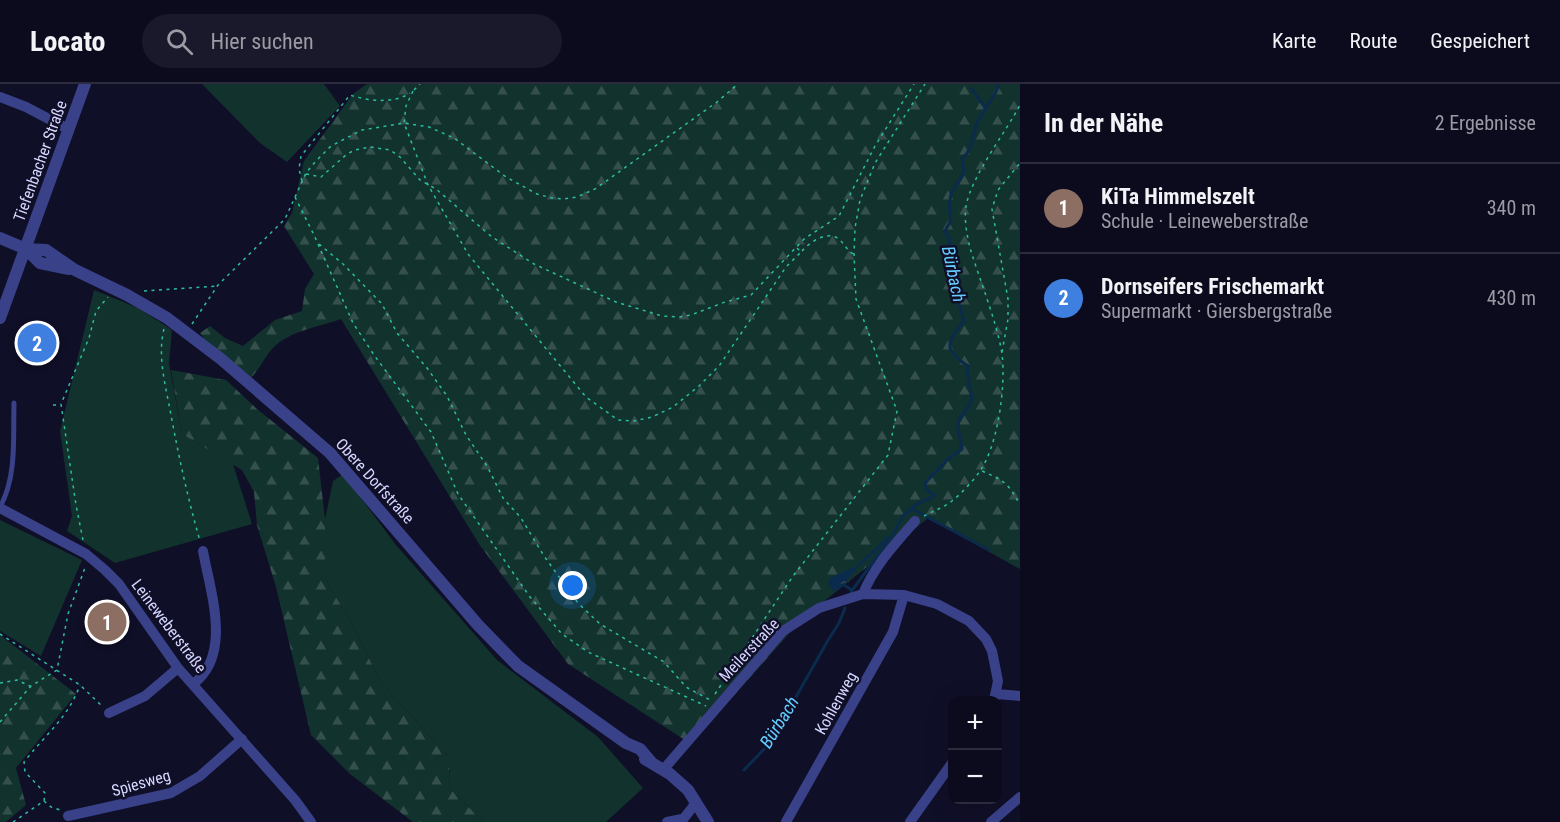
<!DOCTYPE html>
<html lang="de">
<head>
<meta charset="utf-8">
<style>
	:root { --surface:#0c0b1e; --page:#1a192b; --text:#f1f3f6; --muted:#9a9ba4; --line:#2c2b3c; --accent:#b45309 }
	body { margin:0; font-family:"Roboto Condensed",sans-serif; background:var(--page); color:var(--text) }
	.controls { position:absolute; right:18px; bottom:18px; display:grid; overflow:hidden; border-radius:12px; box-shadow:0 6px 24px #0002 }
	.controls button { width:54px; height:54px; display:grid; place-items:center; padding:0; border:0; border-bottom:2px solid var(--line); background:var(--surface); color:var(--text); font:30px sans-serif }
	.you { position:absolute; left:573px; top:502px; width:21px; height:21px; margin:-15px; border:4px solid #fff; border-radius:50%; background:#1a73e8; box-shadow:0 0 0 9px #1a73e833 }
	.badge { display:grid; place-items:center; width:39px; height:39px; border-radius:50%; background:var(--accent); color:#fff; font-size:20px; font-weight:700 }
	.pin { position:absolute; translate:-50% -50%; border:3px solid #fff; box-shadow:0 2px 6px #0006 }
	.list { margin:0; padding:0; list-style:none }
	h2 { display:flex; justify-content:space-between; align-items:center; height:78px; margin:0; padding:0 24px; font-size:26px }
	h2 small { font-size:20px; font-weight:400; color:var(--muted) }
	.list li { display:grid; grid-template-columns:39px 1fr auto; gap:18px; align-items:center; box-sizing:border-box; height:90px; padding:0 24px; border-top:2px solid var(--line) }
	.list b { display:block; font-size:22px; white-space:nowrap }
	.list p { margin:0; font-size:20px; white-space:nowrap; color:var(--muted) }
	.list em { font-size:20px; font-style:normal; color:var(--muted) }
	.icon { flex:none; width:33px; height:33px; fill:none; stroke:currentColor; stroke-width:2; stroke-linecap:round; stroke-linejoin:round }
	.map { position:relative; flex:none; width:1020px; height:738px; overflow:hidden }
	header { display:flex; align-items:center; gap:36px; box-sizing:border-box; height:84px; padding:0 30px; background:var(--surface); border-bottom:2px solid var(--line) }
	header strong { font-size:28px }
	nav { display:flex; gap:33px; margin-inline-start:auto; font-size:21px }
	.search { width:420px; height:54px; background:var(--page); display:flex; align-items:center; gap:15px; box-sizing:border-box; padding:0 21px; border-radius:33px; color:var(--muted); font-size:22px }
	main { display:flex }
	aside { flex:1; background:var(--surface) }
	.map>svg:first-child { display:block }
	.grass { fill:#12322d }
	.forest { fill:url(#forest-firs) }
	.water { fill:url(#water-ripples) }
	.lines { fill:none; stroke-linecap:round; stroke-linejoin:round }
	.stream { stroke:#0b2b4c; stroke-width:3 }
	.path { stroke:#2cbda1; stroke-width:1.5; stroke-dasharray:3 4.5; stroke-linecap:butt }
	.service { stroke:#394189; stroke-width:5 }
	.minor { stroke:#394189; stroke-width:10 }
	.tertiary { stroke:#394189; stroke-width:12 }
	.labels { text-anchor:middle; dominant-baseline:central; stroke-width:5; stroke-linejoin:round; paint-order:stroke }
	.street-label { font-size:16px; fill:#d6d7ff; stroke:#100f28 }
	.water-label { font-size:18px; font-style:italic; fill:#64cdff; stroke:#100f28 }
</style>
</head>
<body>
<header>
<strong>Locato</strong>
<div class="search"><svg class="icon" aria-label="search" viewBox="0 0 24 24"><circle cx="10" cy="10" r="6"/><path d="M15 15l6 6"/></svg>Hier suchen</div>
<nav><a>Karte</a><a>Route</a><a>Gespeichert</a></nav>
</header>
<main>
<div class="map">
<svg width="1020" height="738" viewBox="0 0 1020 738">
	<defs>
		<pattern id="forest-firs" width="22" height="20" patternUnits="userSpaceOnUse" patternTransform="scale(1.5)"><rect width="22" height="20" fill="#12322d"/><path d="M5 1l3.5 6h-7zM16 11l3.5 6h-7z" fill="#344f4c"/></pattern>
		<pattern id="water-ripples" width="26" height="14" patternUnits="userSpaceOnUse" patternTransform="scale(1.5)"><rect width="26" height="14" fill="#0b2b4c"/><path d="M2 4q2-2 4 0t4 0M15 11q2-2 4 0t4 0" fill="none" stroke="#2e4967"/></pattern>
	</defs>
	<rect width="100%" height="100%" fill="#100f28"/>
	<path class="grass" d="M202 0H324L340 22 287 78 260 59Z
		M94 206 138 224 172 246 169 279 182 350 233 380 252 440 115 479 67 447 72 432 60 347Z
		M343 390 396 461 497 576 598 653 643 704 606 738H484L450 705 449 674 381 598 350 537 325 494V435L333 397Z
		M0 436 82 476 41 572 0 547Z"/>
	<path class="forest" d="M367 0H1020V485L928 434 802 535 691 660 568 580 479 460 341 235C319 243 290 246 272 265 263 275 260 286 249 295L214 268 200 249 210 242 225 254 243 262 275 236 302 227 305 205 314 190 284 142 292 129 304 77 353 10Z
		M171 286 226 296 257 325 318 374 325 435V494L350 537 381 598 449 674 450 705 484 738H413L350 690 311 651 276 503 257 441 254 408 242 386 182 350Z
		M0 551 76 610 16 684 26 721 6 738H0Z"/>
	<path class="water" d="M860 480 841 504 833 507 828 499 830 494Z"/>
	<g class="lines">
		<path class="stream" d="M971 4 986 25
			M912 425 989 466
			M860 480 888 454
			M844 501 852 506
			M851 508 894 449 903 432 918 419 933 413 934 411 926 405 925 399 947 376 962 365C961 355 956 345 959 336 963 328 970 325 971 316 973 304 965 294 968 282 942 266 947 258 964 237L956 210 949 154 945 147 951 136 949 123 951 110 964 88 962 75C975 63 971 52 978 37 984 24 995 14 999 0
			M744 686 770 659 827 558 839 539 845 524"/>
		<path class="path" d="M414 6 420 0
			M413 7 406 22 404 39 428 101 468 170 586 313 618 336 634 337 652 333 673 323 699 302 719 282 786 183 801 168 796 163
			M306 90 321 93 347 70 355 66 370 63 390 66 400 73 420 96 436 105 492 153 534 180 616 218 662 232 680 233 691 231 725 218 751 211 804 155 839 132 875 62 914 0
			M302 97 299 85 301 72 350 11C368 17 394 20 410 9
			M295 113 314 151 353 239 374 271 431 348 458 410 530 513 562 550 588 568 706 622
			M319 160 343 180 382 220 397 249 427 284 447 312 466 351 487 382 503 414 521 434 544 472 578 519 600 540 664 578 686 603 710 616
			M802 167C810 158 828 145 840 156 845 161 847 166 853 170
			M144 207 217 202
			M192 240 218 201 285 135 306 89 315 78 331 62 362 46 404 39 429 43 454 54 506 93 537 110 552 114 563 115 577 113 595 105 717 18 738 0
			M164 245C157 273 166 303 171 331 179 374 188 415 200 457
			M1002 268 1008 235V215L992 125 998 106 1020 79
			M53 321H61
			M982 387C1005 397 1008 399 1020 421
			M924 432C933 427 943 424 952 417 962 409 973 397 980 387 998 361 1006 302 1002 270 997 238 980 197 970 164 967 151 964 137 966 123 970 94 1006 48 1020 21
			M83 456 76 421 61 320 89 254 96 227 108 213
			M0 550 80 601 102 622
			M0 599 17 596 30 602
			M715 610 793 492 888 371 897 327 856 215 854 170 855 144 860 116 875 79 925 0
			M0 638 31 602 57 586 68 530 86 481
			M44 717 51 723 60 726
			M13 738 44 717 45 709 25 688 24 678C45 651 68 634 80 601"/>
		<path class="service" d="M0 423C17 393 13 353 14 319"/>
		<path class="minor" d="M0 13 26 23 68 45
			M0 424 86 470 105 486 119 500 178 584 295 716 311 738
			M863 510C874 482 896 459 915 437
			M193 600C233 571 210 507 203 467
			M997 610 1020 612
			M109 629 145 612 178 584
			M663 686 783 547 819 524 863 510 904 511 937 520 969 537 986 555 992 567 998 597 994 616
			M68 732 171 709 200 692 242 655
			M667 738 682 735
			M681 738 695 720
			M786 738 893 548 904 511
			M910 738 952 679
			M991 738 1020 713"/>
		<path class="tertiary" d="M0 154 26 165 46 166 75 186 127 211 167 234 221 275 330 369 478 541 518 582 626 659 640 665 651 678
			M26 165 40 179 69 185
			M0 234 85 0
			M645 675 670 690 688 706 708 738"/>
	</g>
	<g class="labels">
		<g class="street-label">
			<text transform="translate(40 77) rotate(-70)">Tiefenbacher Straße</text>
			<text transform="translate(375 397) rotate(48)">Obere Dorfstraße</text>
			<text transform="translate(169 542) rotate(53)">Leineweberstraße</text>
			<text transform="translate(749 566) rotate(-47)">Meilerstraße</text>
			<text transform="translate(836 619) rotate(-61)">Kohlenweg</text>
			<text transform="translate(141 699) rotate(-16)">Spiesweg</text>
		</g>
		<g class="water-label">
			<text transform="translate(954 190) rotate(78)">Bürbach</text>
			<text transform="translate(779 638) rotate(-58)">Bürbach</text>
		</g>
	</g>
</svg>
<div class="controls">
<button>+</button>
<button>−</button>
</div>
<div class="you"></div>
<div class="pin badge" style="left:107px;top:538px;background:#8d6e63">1</div>
<div class="pin badge" style="left:37px;top:259px;background:#3f7fe0">2</div>
</div>
<aside>
<h2>In der Nähe<small>2 Ergebnisse</small></h2>
<ul class="list">
<li><span class="badge" style="background:#8d6e63">1</span><div><b>KiTa Himmelszelt</b><p>Schule · Leineweberstraße</p></div><em>340 m</em></li>
<li><span class="badge" style="background:#3f7fe0">2</span><div><b>Dornseifers Frischemarkt</b><p>Supermarkt · Giersbergstraße</p></div><em>430 m</em></li>
</ul>
</aside>
</main>
</body>
</html>
